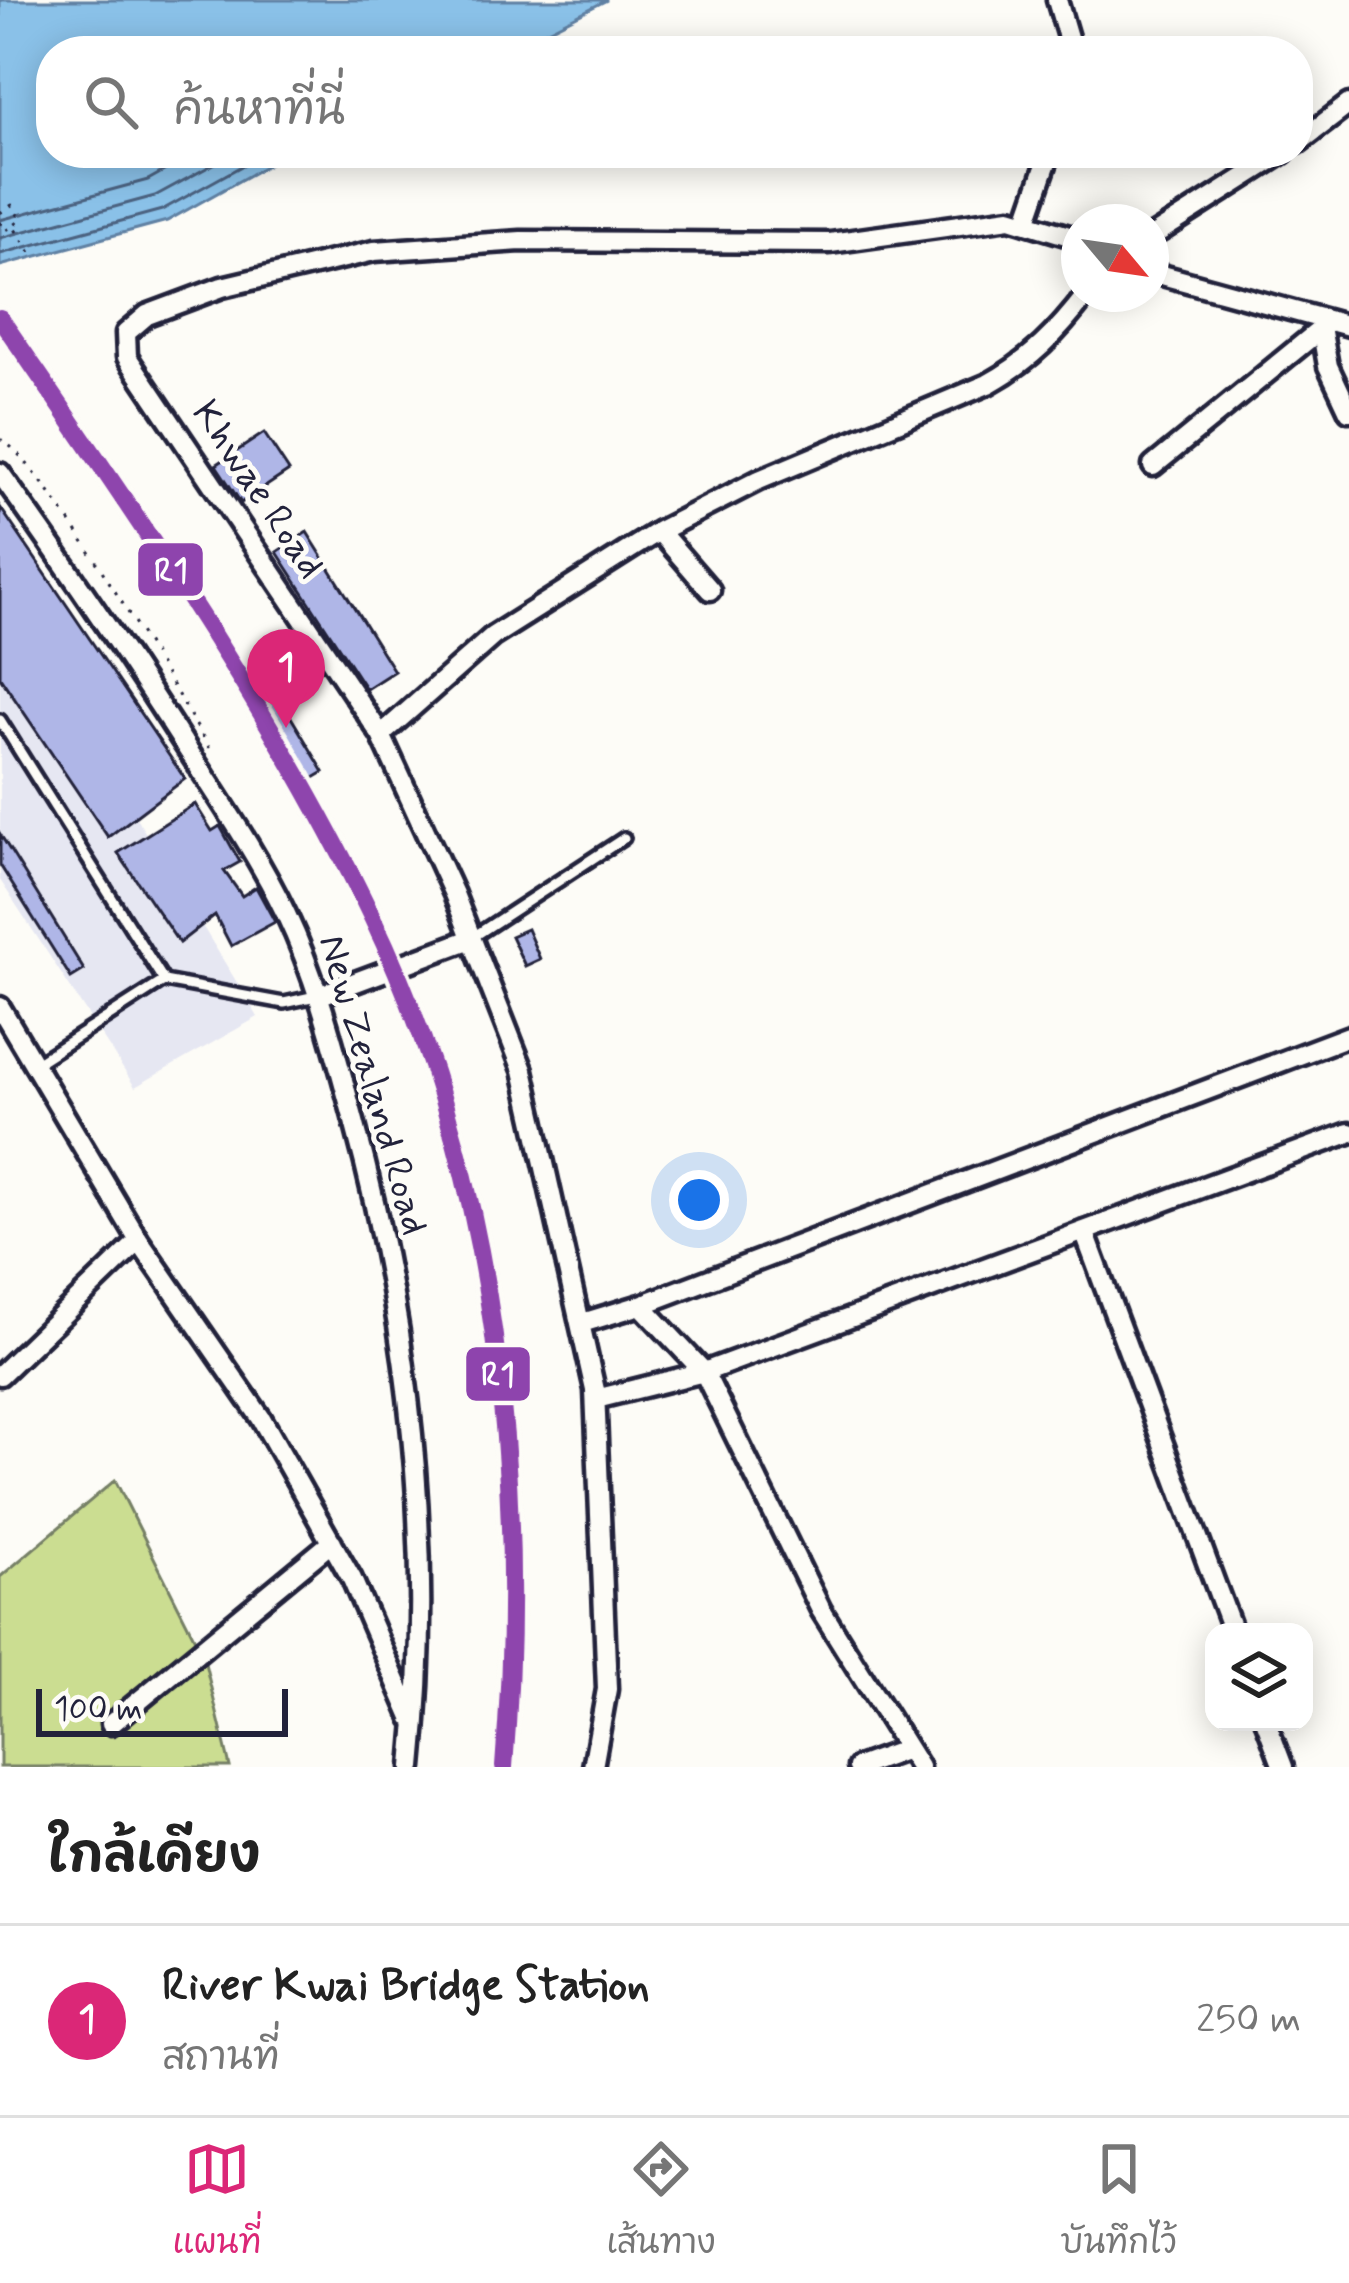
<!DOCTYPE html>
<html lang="th">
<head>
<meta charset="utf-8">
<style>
	:root { --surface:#fff; --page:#f2f2f2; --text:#222; --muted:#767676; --line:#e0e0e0; --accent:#db2777 }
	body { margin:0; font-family:Mynerve,"Playpen Sans Thai",sans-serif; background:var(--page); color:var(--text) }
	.controls { position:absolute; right:36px; bottom:36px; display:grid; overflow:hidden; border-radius:24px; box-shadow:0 6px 30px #0003 }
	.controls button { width:108px; height:108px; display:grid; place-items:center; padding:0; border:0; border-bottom:3px solid var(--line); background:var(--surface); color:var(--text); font:60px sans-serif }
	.compass { position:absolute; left:1061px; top:204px; width:108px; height:108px; border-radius:50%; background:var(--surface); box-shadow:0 6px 30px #0003; rotate:119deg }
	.scale { position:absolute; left:36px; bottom:30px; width:252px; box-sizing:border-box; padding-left:12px; border:6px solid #22223b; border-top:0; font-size:33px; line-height:42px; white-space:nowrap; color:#22223b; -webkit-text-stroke:9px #fdfcf7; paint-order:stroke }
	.you { position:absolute; left:699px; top:1200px; width:42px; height:42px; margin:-30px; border:9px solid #fff; border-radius:50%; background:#1a73e8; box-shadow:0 0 0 18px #1a73e833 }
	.badge { display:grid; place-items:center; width:78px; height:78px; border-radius:50%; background:var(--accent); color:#fff; font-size:39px; font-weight:700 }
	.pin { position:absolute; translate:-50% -99px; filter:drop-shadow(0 3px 6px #0008) }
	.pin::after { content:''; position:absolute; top:63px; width:42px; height:36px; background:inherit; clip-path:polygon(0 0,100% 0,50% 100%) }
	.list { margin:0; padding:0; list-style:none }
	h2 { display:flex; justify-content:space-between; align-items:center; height:156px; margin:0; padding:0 48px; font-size:51px }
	h2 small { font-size:39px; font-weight:400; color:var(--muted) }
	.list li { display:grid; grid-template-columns:78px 1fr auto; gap:36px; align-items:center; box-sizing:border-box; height:192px; padding:0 48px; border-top:3px solid var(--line) }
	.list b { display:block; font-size:45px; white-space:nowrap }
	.list p { margin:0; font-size:39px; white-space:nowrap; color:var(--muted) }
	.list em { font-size:39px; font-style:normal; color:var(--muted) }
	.icon { flex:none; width:66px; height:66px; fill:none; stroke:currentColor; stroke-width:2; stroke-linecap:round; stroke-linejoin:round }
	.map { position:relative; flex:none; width:1349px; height:1767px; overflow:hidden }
	.search { position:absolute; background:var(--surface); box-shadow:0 6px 30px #0003; left:36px; right:36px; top:36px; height:132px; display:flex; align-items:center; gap:30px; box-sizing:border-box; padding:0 42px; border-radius:48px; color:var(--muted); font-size:45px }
	.sheet { height:348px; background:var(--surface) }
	nav { display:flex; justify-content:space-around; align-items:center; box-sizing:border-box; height:168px; border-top:3px solid var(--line); background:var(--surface); font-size:33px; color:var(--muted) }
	nav a { display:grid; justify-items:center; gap:6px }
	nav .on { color:var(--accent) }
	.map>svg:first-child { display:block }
	.built { fill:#e6e7f2 }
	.green { fill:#cbdd91; stroke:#768066; stroke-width:3 }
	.water { fill:#8ac1e8; stroke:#6081a3; stroke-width:3 }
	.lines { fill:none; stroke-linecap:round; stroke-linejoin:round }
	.shore { stroke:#4c6280; stroke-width:3 }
	.building { fill:#afb6e7; stroke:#22223b; stroke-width:3 }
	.service-casing { stroke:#22223b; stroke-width:18 }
	.minor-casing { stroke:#22223b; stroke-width:27 }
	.path { stroke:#22223b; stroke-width:3; stroke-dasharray:3 9; stroke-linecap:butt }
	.service { stroke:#fdfcf7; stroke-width:9 }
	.minor { stroke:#fdfcf7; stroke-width:18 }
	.rail-1-casing { stroke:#fdfcf7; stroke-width:27 }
	.rail-1 { stroke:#8e44ad; stroke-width:18 }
	.labels { text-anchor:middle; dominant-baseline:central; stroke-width:10; stroke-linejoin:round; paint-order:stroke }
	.street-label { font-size:39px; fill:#22223b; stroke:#fdfcf7 }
	.line-badge { stroke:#fdfcf7; stroke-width:4.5 }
	.badge-label { font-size:33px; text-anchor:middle; font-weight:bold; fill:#fff }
</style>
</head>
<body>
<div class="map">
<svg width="1349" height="1767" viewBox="0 0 1349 1767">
	<rect width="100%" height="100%" fill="#fdfcf7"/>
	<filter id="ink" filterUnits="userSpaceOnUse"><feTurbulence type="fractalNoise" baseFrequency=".00833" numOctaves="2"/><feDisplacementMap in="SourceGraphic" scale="24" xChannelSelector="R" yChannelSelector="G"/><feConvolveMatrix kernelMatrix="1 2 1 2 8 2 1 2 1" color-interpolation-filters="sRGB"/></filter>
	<g filter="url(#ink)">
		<path class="built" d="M0 595 258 1017 135 1087 0 880Z"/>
		<path class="green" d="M115 1480 203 1655 230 1767H0V1577Z"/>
		<path class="water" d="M0 0H607L506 51H51V153H289L167 221 0 266Z"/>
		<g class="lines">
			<path class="shore" d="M0 220 148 180 196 153
				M0 238 155 196 234 153
				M0 254 162 210 265 153"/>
		</g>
		<path class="building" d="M264 433 289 471 241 503 216 465Z
			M0 507 185 779 108 837 0 677Z
			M307 532 394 671 366 689 277 552Z
			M265 674 324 772 307 782 248 684Z
			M195 804 212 831 220 826 240 862 224 871 242 896 256 887 275 922 231 946 215 915 179 943 118 853Z
			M0 834 84 970 71 978 0 865Z
			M527 929 540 959 525 966 511 936Z"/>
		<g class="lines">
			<defs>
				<path id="service" d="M0 720 164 981 284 1003 316 996
					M473 937 624 838
					M36 1063 164 981"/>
				<path id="minor" d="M1057 0 1072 51
					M1298 143 1349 104
					M1027 220 1050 153
					M1151 237 1283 153
					M1151 272 1349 326
					M1320 321 1328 366 1349 411
					M1153 466 1321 329
					M0 473C65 564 128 656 188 750 222 803 259 857 286 914 317 979 335 1051 354 1121 411 1332 434 1548 412 1767
					M659 531 710 590
					M381 735 493 636 659 531 759 480 988 384C1030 361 1058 332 1087 294
					M318 996 471 939
					M0 1007 139 1241 261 1418 352 1579 412 1718
					M1084 1231 1233 1632
					M641 1305 704 1372 1349 1133
					M582 1323 641 1305 1349 1036
					M0 1375 139 1241
					M596 1399 704 1372 821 1610 919 1767
					M1266 1722 1283 1767
					M111 1724 332 1542
					M593 1767 607 1689 595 1390 523 1070 454 894 381 735 127 357 126 333 147 315 222 287 374 251 521 241 830 243 1010 218 1079 239
					M858 1767 907 1749"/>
			</defs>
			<use href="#service" class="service-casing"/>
			<use href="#minor" class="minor-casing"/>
			<path class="path" d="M0 213 12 205 21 220 14 225
				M0 222 5 231 13 226 34 257
				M0 439C42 458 178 696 210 749"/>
			<use href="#service" class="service"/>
			<use href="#minor" class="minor"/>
			<defs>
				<path id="rail-1" d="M0 318C133 512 270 705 372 917 497 1177 527 1482 504 1767"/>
			</defs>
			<use href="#rail-1" class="rail-1-casing"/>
			<use href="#rail-1" class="rail-1"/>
		</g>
	</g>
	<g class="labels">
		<g class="street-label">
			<text transform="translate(257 490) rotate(56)">Khwae Road</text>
			<text transform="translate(372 1085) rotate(74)">New Zealand Road</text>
		</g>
	</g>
	<g class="line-badge">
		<rect x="136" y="541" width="69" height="57" rx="12" fill="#8e44ad"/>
		<rect x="464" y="1345" width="68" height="58" rx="12" fill="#8e44ad"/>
	</g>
	<g class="badge-label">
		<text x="171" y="581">R1</text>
		<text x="498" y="1385">R1</text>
	</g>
</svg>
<div class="controls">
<button><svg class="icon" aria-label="layers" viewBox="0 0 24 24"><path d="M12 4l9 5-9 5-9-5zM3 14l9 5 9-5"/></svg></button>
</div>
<svg class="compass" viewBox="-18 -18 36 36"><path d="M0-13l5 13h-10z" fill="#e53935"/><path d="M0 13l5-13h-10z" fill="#767676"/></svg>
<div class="scale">100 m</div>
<div class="you"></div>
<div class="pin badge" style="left:286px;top:728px">1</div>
<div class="search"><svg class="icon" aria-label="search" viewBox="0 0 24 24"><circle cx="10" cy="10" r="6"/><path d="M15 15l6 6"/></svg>ค้นหาที่นี่</div>
</div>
<section class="sheet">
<h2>ใกล้เคียง<small></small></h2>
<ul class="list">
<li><span class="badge">1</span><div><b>River Kwai Bridge Station</b><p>สถานที่</p></div><em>250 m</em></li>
</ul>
</section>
<nav>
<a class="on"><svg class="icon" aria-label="map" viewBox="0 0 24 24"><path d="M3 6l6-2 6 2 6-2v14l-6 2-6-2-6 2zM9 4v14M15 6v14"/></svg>แผนที่</a>
<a><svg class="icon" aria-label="directions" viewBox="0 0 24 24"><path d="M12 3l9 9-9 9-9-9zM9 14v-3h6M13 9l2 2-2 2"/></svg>เส้นทาง</a>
<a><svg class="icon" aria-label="saved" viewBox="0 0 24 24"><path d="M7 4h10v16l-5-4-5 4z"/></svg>บันทึกไว้</a>
</nav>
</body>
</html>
